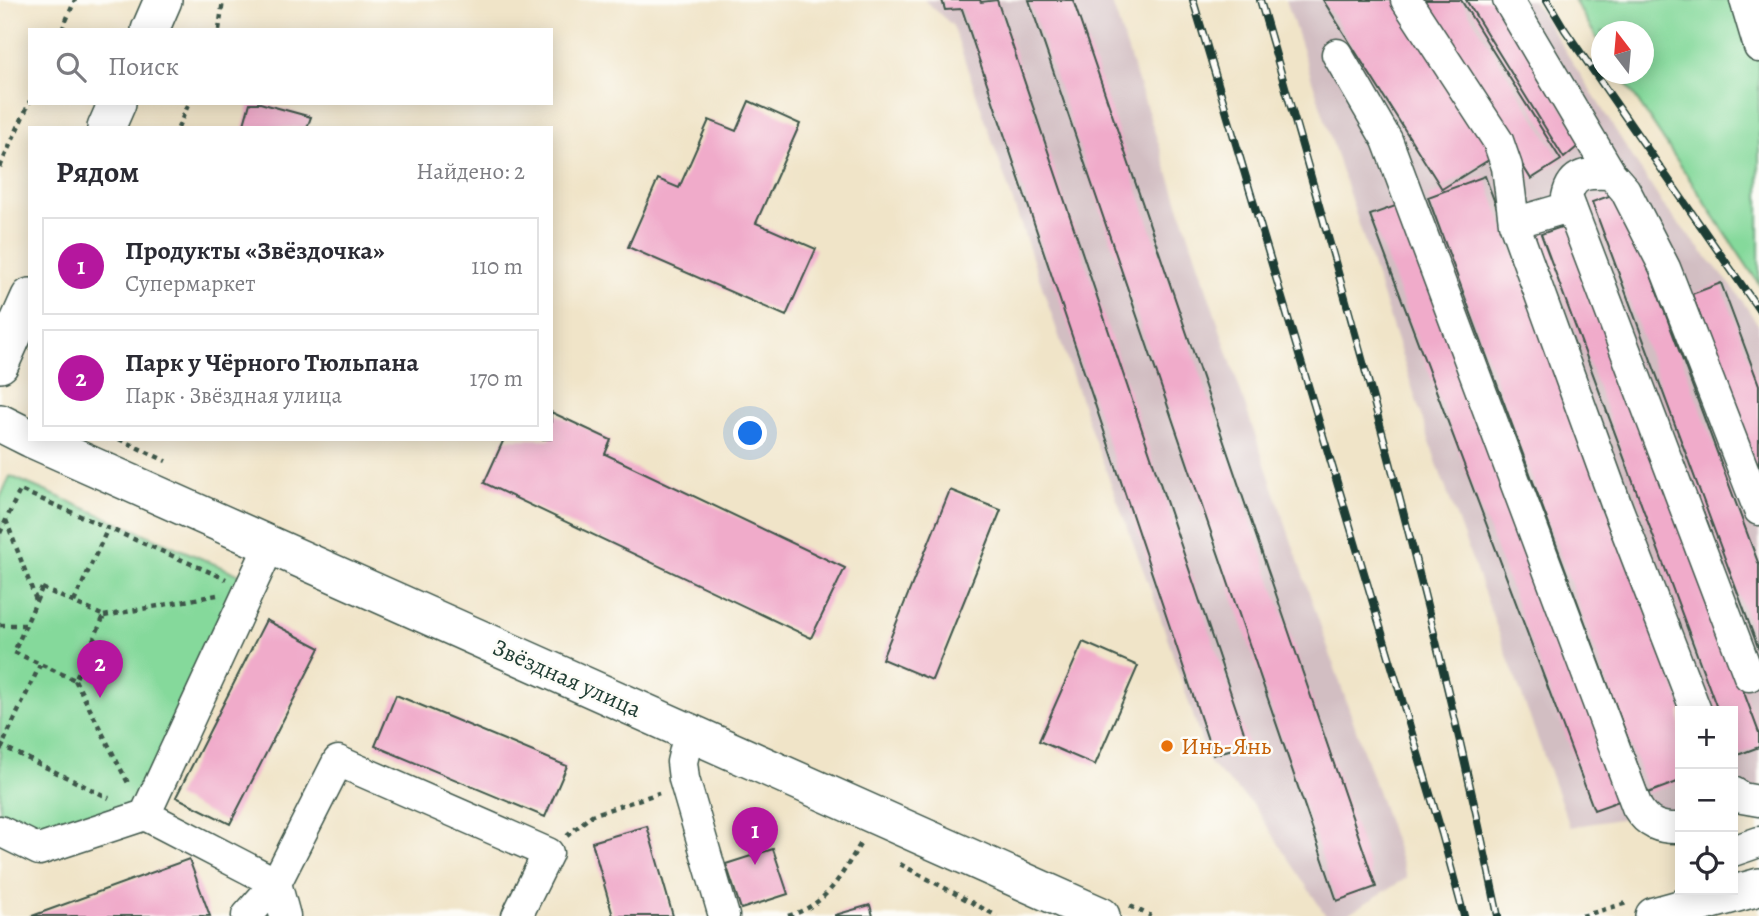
<!DOCTYPE html>
<html lang="ru">
<head>
<meta charset="utf-8">
<style>
	:root { --surface:#fff; --page:#f7f7f7; --text:#2b2b33; --muted:#7c7c81; --line:#e1e1e2; --accent:#b5179e }
	body { margin:0; font-family:Alegreya,serif; background:var(--page); color:var(--text) }
	.controls { position:absolute; right:21px; bottom:21px; display:grid; overflow:hidden; border-radius:0px; box-shadow:0 4px 18px #0003 }
	.controls button { width:63px; height:63px; display:grid; place-items:center; padding:0; border:0; border-bottom:2px solid var(--line); background:var(--surface); color:var(--text); font:35px sans-serif }
	.compass { position:absolute; left:1591px; top:21px; width:63px; height:63px; border-radius:50%; background:var(--surface); box-shadow:0 4px 18px #0003; rotate:344deg }
	.you { position:absolute; left:751px; top:434px; width:24px; height:24px; margin:-18px; border:5px solid #fff; border-radius:50%; background:#1a73e8; box-shadow:0 0 0 10px #1a73e833 }
	.badge { display:grid; place-items:center; width:46px; height:46px; border-radius:50%; background:var(--accent); color:#fff; font-size:23px; font-weight:700 }
	.pin { position:absolute; translate:-50% -58px; filter:drop-shadow(0 2px 4px #0008) }
	.pin::after { content:''; position:absolute; top:37px; width:24px; height:21px; background:inherit; clip-path:polygon(0 0,100% 0,50% 100%) }
	.list { margin:0; padding:0; list-style:none }
	h2 { display:flex; justify-content:space-between; align-items:center; height:91px; margin:0; padding:0 28px; font-size:30px }
	h2 small { font-size:23px; font-weight:400; color:var(--muted) }
	.list li { display:grid; grid-template-columns:46px 1fr auto; gap:21px; align-items:center; box-sizing:border-box; height:98px; margin:0 14px 14px; padding:0 14px; border:2px solid var(--line); border-radius:0px }
	.list b { display:block; font-size:26px; white-space:nowrap }
	.list p { margin:0; font-size:23px; white-space:nowrap; color:var(--muted) }
	.list em { font-size:23px; font-style:normal; color:var(--muted) }
	.icon { flex:none; width:38px; height:38px; fill:none; stroke:currentColor; stroke-width:2; stroke-linecap:round; stroke-linejoin:round }
	.map { position:relative; flex:none; width:1759px; height:916px; overflow:hidden }
	.search { position:absolute; background:var(--surface); box-shadow:0 4px 18px #0003; left:28px; top:28px; width:525px; height:77px; display:flex; align-items:center; gap:18px; box-sizing:border-box; padding:0 24px; border-radius:0px; color:var(--muted); font-size:26px }
	.panel { position:absolute; background:var(--surface); box-shadow:0 4px 18px #0003; left:28px; top:126px; width:525px; height:315px; border-radius:0px }
	.map>svg:first-child { display:block }
	.industrial { fill:#d2bec2 }
	.green { fill:#85d99b; stroke:#528b68; stroke-width:2 }
	.building { fill:#f0abca }
	.lines { fill:none; stroke-linecap:round; stroke-linejoin:round }
	.minor-casing { stroke:#3e564a; stroke-width:33 }
	.major-casing { stroke:#3e564a; stroke-width:40 }
	.path { stroke:#3e564a; stroke-width:4.5; stroke-dasharray:5 5; stroke-linecap:butt }
	.minor { stroke:#fff; stroke-width:30 }
	.major { stroke:#fff; stroke-width:37 }
	.rail-casing { stroke:#1f3d34; stroke-width:8 }
	.rail { stroke:#fdfcf7; stroke-width:5; stroke-dasharray:16; stroke-linecap:butt }
	.food-dot { fill:#e8710a; stroke:#fdfcf7; stroke-width:2.5 }
	.labels { text-anchor:middle; dominant-baseline:central; stroke-width:5; stroke-linejoin:round; paint-order:stroke }
	.street-label { font-size:24px; fill:#1f3d34; stroke:#fdfcf7 }
	.food-label { font-size:24px; fill:#c56008; stroke:#fdfcf7; text-anchor:start }
</style>
</head>
<body>
<div class="map">
<svg width="1759" height="916" viewBox="0 0 1759 916">
	<rect width="100%" height="100%" fill="#fdfcf7"/>
	<filter id="ink" filterUnits="userSpaceOnUse"><feTurbulence type="fractalNoise" baseFrequency=".0143" numOctaves="2"/><feDisplacementMap in="SourceGraphic" scale="14" xChannelSelector="R" yChannelSelector="G"/><feConvolveMatrix kernelMatrix="1 2 1 2 8 2 1 2 1" color-interpolation-filters="sRGB"/></filter>
	<filter id="wash" filterUnits="userSpaceOnUse"><feTurbulence type="fractalNoise" baseFrequency=".00686" numOctaves="4" result="noise"/><feDisplacementMap in="SourceGraphic" scale="28" xChannelSelector="R" yChannelSelector="G"/><feGaussianBlur stdDeviation="1.57" result="paint"/><feColorMatrix in="noise" values="0 0 0 0 0 0 0 0 0 0 0 0 0 0 0 0 0 1.4 0 .05"/><feComposite in="paint" operator="in"/></filter>
	<g filter="url(#wash)">
		<rect width="100%" height="100%" fill="#f0e4c8"/>
		<path class="industrial" d="M924 0H1111L1254 432 1407 878 1344 916H1326L1254 806 1209 763 1156 604 1092 433 953 26Z
			M1286 0H1533L1663 205 1735 290 1759 326V788L1733 796V711H1680V809L1570 827 1438 467Z"/>
		<path class="green" d="M1574 0H1759V284L1620 74H1644V32H1602L1601 45Z
			M10 476 254 581 145 815 46 839 0 816V498Z"/>
		<g id="blocks">
			<path class="building" d="M942 0H980L981 2 997 0 1248 744 1213 755 962 9 945 10Z
				M1029 0H1073L1376 887 1337 901Z
				M1323 0H1397L1495 156 1442 189Z
				M1420 0H1461L1561 160 1531 179Z
				M1466 0H1496L1583 142 1564 158Z
				M749 101 800 124 756 223 816 249 786 316 628 247 658 179 679 188 709 120 736 131Z
				M250 103H260L311 117 307 128H243Z
				M1485 176 1683 711H1680V781L1648 793 1428 197Z
				M1620 192 1759 565V650L1592 202Z
				M1401 204 1625 799 1594 810 1370 215Z
				M1570 224 1759 733V747L1735 756 1733 750V711H1718L1541 234Z
				M1721 283 1759 385V475L1692 294Z
				M551 412 611 440 605 454 845 568 811 638 484 483 504 439H551Z
				M950 490 1001 510 932 680 882 659Z
				M266 620 320 648 230 824 176 797Z
				M1083 642 1138 666 1095 765 1039 741Z
				M396 695 567 766 545 817 375 746Z
				M647 826 673 916H613L592 842Z
				M773 849 788 894 741 909 726 864Z
				M189 859 210 916H32Z
				M870 905 873 916H835V915Z"/>
		</g>
	</g>
	<g filter="url(#ink)">
		<use href="#blocks" fill-opacity="0" stroke="#3e564a" stroke-width="2"/>
		<g class="lines">
			<defs>
				<path id="minor" d="M1406 0 1498 141 1507 167 1514 223 1616 504 1696 711
					M1508 0 1611 174 1625 190 1665 268 1759 510
					M1745 0 1759 47
					M1337 54 1387 140 1637 807C1647 824 1660 829 1680 828
					M1611 174C1589 173 1572 172 1567 197L1749 676
					M1514 223 1569 207
					M689 733 682 762 684 779 724 916
					M1733 792 1742 798 1759 801
					M145 815 276 883 338 761 548 853 517 916
					M0 831 39 850 145 815 270 545
					M1733 851 1759 842
					M276 883 285 916
					M247 916 276 883"/>
				<path id="major" d="M150 30 163 0
					M106 128 117 103
					M0 364 30 297
					M0 423 30 438
					M32 439 1101 916
					M1654 916 1759 887"/>
			</defs>
			<use href="#minor" class="minor-casing"/>
			<use href="#major" class="major-casing"/>
			<path class="path" d="M62 30 75 0
				M219 30 223 0
				M178 128 189 103
				M0 167 30 101
				M119 439 166 461
				M6 520 36 600
				M0 533 20 490 226 579
				M42 588 104 616 75 680 14 652Z
				M74 602 108 528
				M104 616 217 595
				M0 625H26
				M75 680 128 783
				M0 745 109 798
				M0 750 40 665
				M567 836 592 815 659 793
				M900 864 997 916
				M1130 906 1151 916
				M788 916C829 904 840 876 861 843
				M1582 916 1627 903"/>
			<use href="#minor" class="minor"/>
			<use href="#major" class="major"/>
			<defs>
				<path id="rail" d="M1193 0 1442 834 1464 916
					M1260 0C1348 303 1435 607 1498 916
					M1547 0 1565 30 1759 310"/>
			</defs>
			<use href="#rail" class="rail-casing"/>
			<use href="#rail" class="rail"/>
		</g>
	</g>
	<circle class="food-dot" cx="1167" cy="746" r="7"/>
	<g class="labels">
		<g class="street-label">
			<text transform="translate(567 678) rotate(24)">Звёздная улица</text>
		</g>
		<g class="food-label">
			<text x="1181" y="746">Инь-Янь</text>
		</g>
	</g>
</svg>
<div class="controls">
<button>+</button>
<button>−</button>
<button><svg class="icon" aria-label="locate" viewBox="0 0 24 24"><circle cx="12" cy="12" r="6"/><path d="M12 2v4M12 18v4M2 12h4M18 12h4"/></svg></button>
</div>
<svg class="compass" viewBox="-18 -18 36 36"><path d="M0-13l5 13h-10z" fill="#e53935"/><path d="M0 13l5-13h-10z" fill="#7c7c81"/></svg>
<div class="you"></div>
<div class="pin badge" style="left:755px;top:865px">1</div>
<div class="pin badge" style="left:100px;top:698px">2</div>
<div class="search"><svg class="icon" aria-label="search" viewBox="0 0 24 24"><circle cx="10" cy="10" r="6"/><path d="M15 15l6 6"/></svg>Поиск</div>
<section class="panel">
<h2>Рядом<small>Найдено: 2</small></h2>
<ul class="list">
<li><span class="badge">1</span><div><b>Продукты «Звёздочка»</b><p>Супермаркет</p></div><em>110 m</em></li>
<li><span class="badge">2</span><div><b>Парк у Чёрного Тюльпана</b><p>Парк · Звёздная улица</p></div><em>170 m</em></li>
</ul>
</section>
</div>
</body>
</html>
